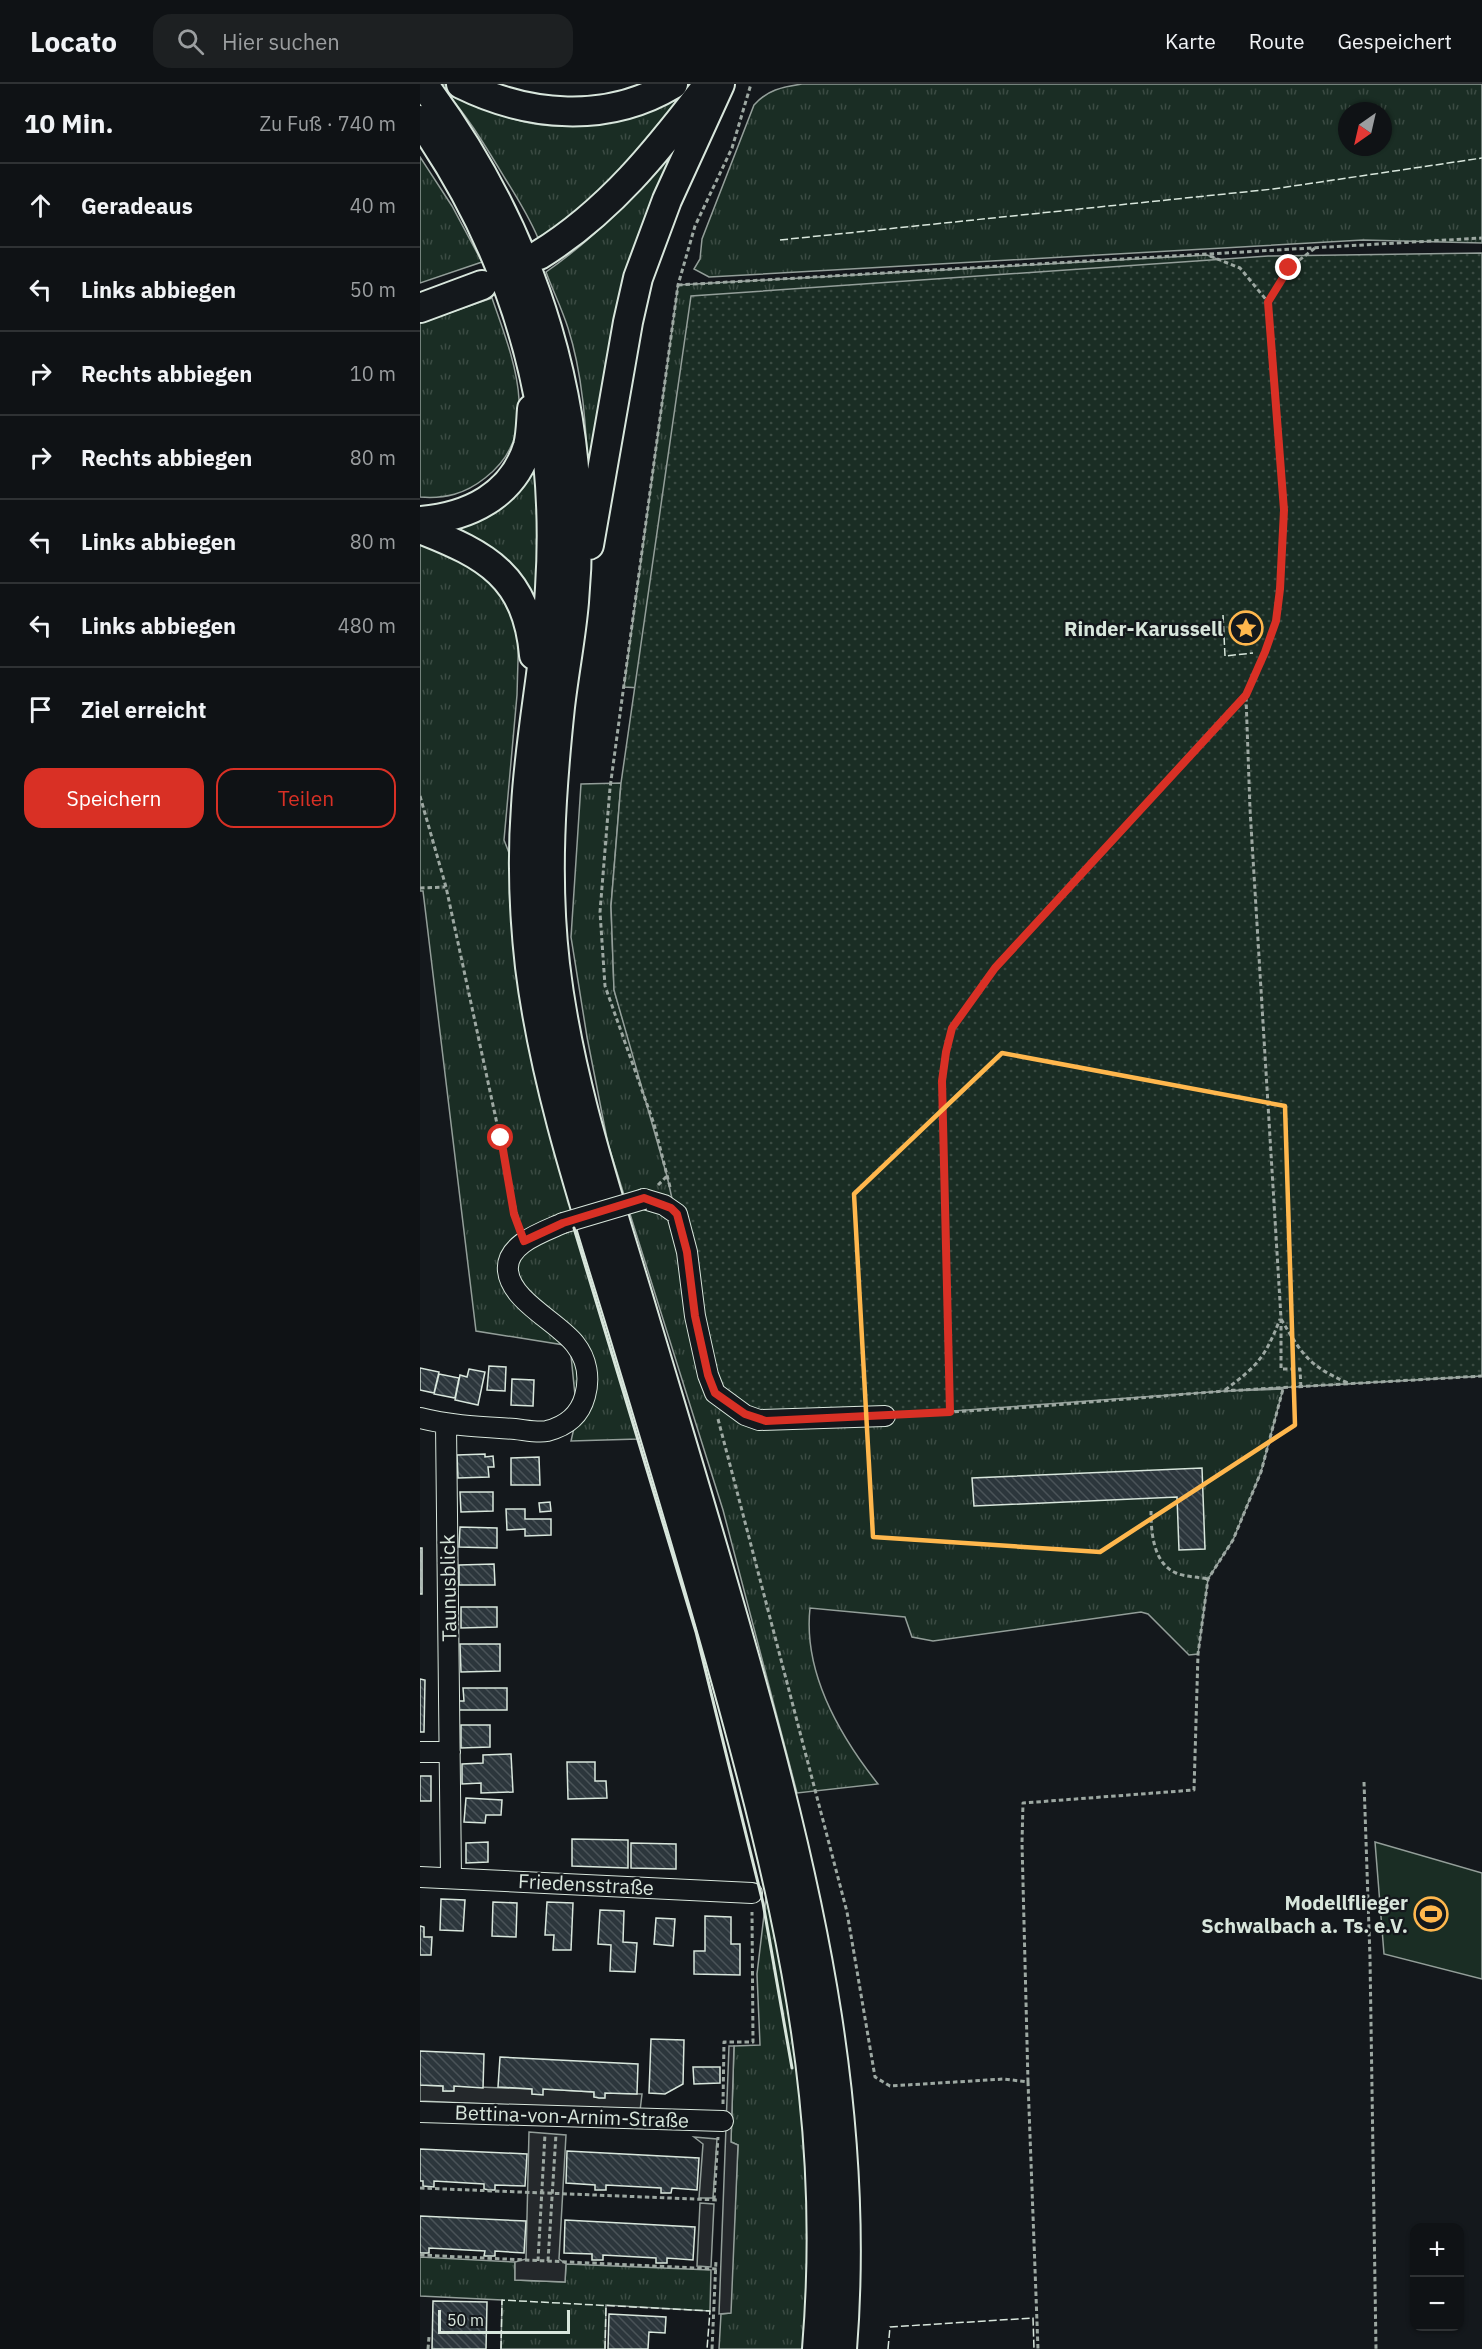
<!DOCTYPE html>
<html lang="de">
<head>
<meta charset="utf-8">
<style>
	:root { --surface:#0f1215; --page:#1d2022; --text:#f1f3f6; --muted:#9b9ea0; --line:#2f3234; --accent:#d93025 }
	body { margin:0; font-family:"IBM Plex Sans",sans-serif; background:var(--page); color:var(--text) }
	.controls { position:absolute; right:18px; bottom:18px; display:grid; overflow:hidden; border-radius:12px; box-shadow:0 2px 4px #0004 }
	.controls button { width:54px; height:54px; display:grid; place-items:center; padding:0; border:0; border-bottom:2px solid var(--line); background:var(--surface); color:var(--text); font:30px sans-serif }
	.compass { position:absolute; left:918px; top:18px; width:54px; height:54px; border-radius:50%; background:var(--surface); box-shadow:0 2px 4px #0004; rotate:214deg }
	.scale { position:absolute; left:18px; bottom:15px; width:132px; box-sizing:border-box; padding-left:6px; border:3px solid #d8e6dc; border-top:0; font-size:16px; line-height:21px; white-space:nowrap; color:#d8e6dc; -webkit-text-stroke:4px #14181c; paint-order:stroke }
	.stop { position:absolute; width:18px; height:18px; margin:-14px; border:4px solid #d93025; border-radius:50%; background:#fff }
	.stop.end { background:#d93025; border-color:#fff; box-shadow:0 2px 6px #0008 }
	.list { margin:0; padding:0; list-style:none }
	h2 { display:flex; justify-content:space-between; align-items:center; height:78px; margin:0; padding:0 24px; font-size:26px }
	h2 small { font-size:20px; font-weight:400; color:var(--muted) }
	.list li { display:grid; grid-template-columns:39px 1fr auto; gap:18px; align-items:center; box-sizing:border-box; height:84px; padding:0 24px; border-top:2px solid var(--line) }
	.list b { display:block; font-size:22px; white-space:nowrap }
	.list em { font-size:20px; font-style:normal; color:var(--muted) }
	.actions { display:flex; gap:12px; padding:18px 24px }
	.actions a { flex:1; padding:14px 0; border:2px solid var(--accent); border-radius:18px; text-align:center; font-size:21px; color:var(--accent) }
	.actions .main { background:var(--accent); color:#fff }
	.icon { flex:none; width:33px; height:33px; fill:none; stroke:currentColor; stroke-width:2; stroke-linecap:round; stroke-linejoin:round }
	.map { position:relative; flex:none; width:1062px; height:2265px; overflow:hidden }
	header { display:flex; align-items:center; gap:36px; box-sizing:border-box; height:84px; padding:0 30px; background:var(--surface); border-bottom:2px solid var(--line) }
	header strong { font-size:28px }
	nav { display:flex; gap:33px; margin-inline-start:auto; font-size:21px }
	.search { width:420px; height:54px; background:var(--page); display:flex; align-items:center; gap:15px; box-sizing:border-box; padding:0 21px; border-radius:18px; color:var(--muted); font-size:22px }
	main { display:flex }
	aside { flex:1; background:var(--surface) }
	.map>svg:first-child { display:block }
	.grass { fill:url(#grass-tufts); stroke:#939e99; stroke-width:1.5; fill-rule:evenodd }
	.park { fill:url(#park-dots); stroke:#939e99; stroke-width:1.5 }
	.pitch { fill:#1a2d24; stroke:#939e99; stroke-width:1.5 }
	.parking { fill:#24282b; stroke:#939e99; stroke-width:1.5 }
	.building { fill:url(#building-back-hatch); stroke:#d8e6dc; stroke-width:1.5 }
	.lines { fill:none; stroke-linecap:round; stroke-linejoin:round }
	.minor-casing { stroke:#d8e6dc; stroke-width:22 }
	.highway-casing { stroke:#d8e6dc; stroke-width:32 }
	.path { stroke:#9da8a2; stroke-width:3; stroke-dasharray:4.5 3; stroke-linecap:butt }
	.minor { stroke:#14181c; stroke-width:20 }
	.highway { stroke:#14181c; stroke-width:28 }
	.minor-bridge-casing { stroke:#d8e6dc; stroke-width:22; stroke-linecap:butt }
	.minor-bridge { stroke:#14181c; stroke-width:20 }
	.fence { stroke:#d8e6dc; stroke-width:1.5; stroke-dasharray:8 3; stroke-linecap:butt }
	.wall { stroke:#d8e6dc; stroke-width:3 }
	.route { stroke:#d93025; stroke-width:8 }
	.marked { fill:none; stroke:#ffb74d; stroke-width:4.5; stroke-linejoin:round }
	.labels { text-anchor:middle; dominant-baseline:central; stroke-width:4.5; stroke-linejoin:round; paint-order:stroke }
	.poi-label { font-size:20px; font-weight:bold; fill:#d8e6dc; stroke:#14181c; text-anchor:end }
	.street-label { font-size:20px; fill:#d8e6dc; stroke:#14181c }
</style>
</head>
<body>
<header>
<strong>Locato</strong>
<div class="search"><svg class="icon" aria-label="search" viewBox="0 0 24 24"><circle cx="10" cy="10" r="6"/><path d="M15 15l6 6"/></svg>Hier suchen</div>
<nav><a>Karte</a><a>Route</a><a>Gespeichert</a></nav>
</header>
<main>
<aside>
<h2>10 Min.<small>Zu Fuß · 740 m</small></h2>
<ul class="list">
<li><svg class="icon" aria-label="ahead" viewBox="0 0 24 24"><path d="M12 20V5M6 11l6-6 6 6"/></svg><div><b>Geradeaus</b></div><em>40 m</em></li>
<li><svg class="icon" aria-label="left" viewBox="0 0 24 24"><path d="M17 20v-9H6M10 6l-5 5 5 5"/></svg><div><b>Links abbiegen</b></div><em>50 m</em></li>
<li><svg class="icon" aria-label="right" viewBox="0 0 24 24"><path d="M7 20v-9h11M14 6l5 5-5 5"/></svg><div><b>Rechts abbiegen</b></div><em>10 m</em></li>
<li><svg class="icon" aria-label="right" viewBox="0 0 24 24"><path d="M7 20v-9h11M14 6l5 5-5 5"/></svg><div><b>Rechts abbiegen</b></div><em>80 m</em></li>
<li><svg class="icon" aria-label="left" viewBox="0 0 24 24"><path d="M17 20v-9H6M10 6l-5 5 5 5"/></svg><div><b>Links abbiegen</b></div><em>80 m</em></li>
<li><svg class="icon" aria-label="left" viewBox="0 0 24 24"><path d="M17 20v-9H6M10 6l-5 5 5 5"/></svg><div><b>Links abbiegen</b></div><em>480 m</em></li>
<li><svg class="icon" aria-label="arrive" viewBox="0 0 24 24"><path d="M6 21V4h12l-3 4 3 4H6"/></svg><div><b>Ziel erreicht</b></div></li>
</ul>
<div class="actions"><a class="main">Speichern</a><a>Teilen</a></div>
</aside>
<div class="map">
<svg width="1062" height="2265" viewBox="0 0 1062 2265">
	<defs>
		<pattern id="grass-tufts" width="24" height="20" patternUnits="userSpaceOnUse" patternTransform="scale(1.5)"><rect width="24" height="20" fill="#1a2d24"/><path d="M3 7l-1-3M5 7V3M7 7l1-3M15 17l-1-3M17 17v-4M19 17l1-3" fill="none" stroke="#3b4b43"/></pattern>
		<pattern id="park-dots" width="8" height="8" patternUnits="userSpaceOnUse" patternTransform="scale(1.5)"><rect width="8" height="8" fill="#1a2d24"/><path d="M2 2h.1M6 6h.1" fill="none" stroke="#3b4b43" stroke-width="1.8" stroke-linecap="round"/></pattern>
		<pattern id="building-back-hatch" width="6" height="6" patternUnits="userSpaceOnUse" patternTransform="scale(1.5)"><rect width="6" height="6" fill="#2c363c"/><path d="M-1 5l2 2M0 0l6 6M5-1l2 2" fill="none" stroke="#4a5358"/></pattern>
	</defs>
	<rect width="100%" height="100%" fill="#14181c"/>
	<path class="grass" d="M19 0C31 0 40 12 51 17 77 32 109 42 139 42 175 43 208 31 240 16 250 11 263 1 273 0 227 55 181 117 118 154 109 133 98 115 86 96 66 63 46 29 19 0Z
		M382 0H1062V159L943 156 289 193 274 185 280 175 282 155 334 21C347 6 362 3 382 0ZM927 27H963V63H927Z
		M264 54 169 401C166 349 164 294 148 244 142 225 133 207 126 188 179 151 223 104 264 54Z
		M0 73 32 122 62 178 0 199Z
		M787 171 820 184 1062 1292 805 1307 863 1305 841 1388 813 1456 788 1495 778 1570 769 1571 728 1530 721 1528 513 1557 492 1553 485 1533 390 1524C383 1588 420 1652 458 1700L377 1709 303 1426 188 1060 167 953 151 853 161 700 201 699 191 822 194 906 234 1040 257 1130 276 607 204 603 258 201Z
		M72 214C92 272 125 349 65 394 45 410 25 415 0 413V239Z
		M114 364 118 392V550L15 441Z
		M0 458 71 493 99 541 97 611 84 756 91 774 135 1055 218 1355 151 1357 157 1331 150 1262 56 1247 3 807H0Z
		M347 1806 358 1819 394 2102 388 2222 383 2265H299L301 2230 310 2229 318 2061 311 2058 314 1962 340 1961 337 1890Z
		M0 2173 95 2178V2196L145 2198 146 2180 291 2186 290 2227 186 2221 185 2265H81L82 2216 0 2212Z"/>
	<path class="park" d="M1062 169V1292L804 1307 465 1332 346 1337 295 1309 247 1092 194 906 191 822 201 699 271 212 848 172Z"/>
	<path class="pitch" d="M955 1758 1062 1789V1895L964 1870Z"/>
	<path class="parking" d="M309 1962H314L311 2058 318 2061 311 2229 299 2230Z
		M0 2001 23 2002V2007H33L34 2002 112 2005V2010H122L123 2005 174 2008V2013L184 2014 185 2009 222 2010 220 2027 0 2017Z
		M109 2048 146 2051 139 2175 146 2180 145 2198 95 2196V2178L106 2175Z
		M274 2053 297 2055 293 2114H279L283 2060Z
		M280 2119 294 2120 291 2183 277 2182Z"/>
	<path class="building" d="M69 1282 86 1283 85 1307 67 1306Z
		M0 1284 19 1288 14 1309 0 1306Z
		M49 1285 65 1288 58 1321 35 1316 40 1291 47 1293Z
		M19 1290 39 1294 35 1314 14 1310Z
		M92 1295 114 1296 113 1322 91 1321Z
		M65 1370V1373L73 1372 74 1383H68L69 1393 38 1394 37 1371Z
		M119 1373 120 1401H91V1374Z
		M782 1384 785 1465 759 1466 757 1413 554 1422 552 1394Z
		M40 1408H73V1427L41 1428Z
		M130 1418 131 1427 120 1428 119 1419Z
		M86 1425H105V1435H131V1451L105 1452V1445L87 1446Z
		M40 1443 77 1444V1464L39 1463Z
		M0 1464H2V1510H0Z
		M74 1480 75 1501H39V1481Z
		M41 1523H77V1543L41 1544Z
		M40 1560H80V1587L41 1588Z
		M0 1595 5 1596 4 1648H0Z
		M43 1604H87V1626H38V1617H44Z
		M41 1641H70V1663L41 1664Z
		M91 1670 93 1708 61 1709V1699L42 1700V1680L63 1679V1671Z
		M147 1678H175V1697H186L187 1714 148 1715Z
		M0 1692H11V1717H0Z
		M46 1714 82 1716 81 1731H66L65 1739 44 1738Z
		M152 1755 208 1756V1784L152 1782Z
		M68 1758V1778L46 1779V1759Z
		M211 1759 256 1760V1785L211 1784Z
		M21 1815 45 1816 43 1847 20 1846Z
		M73 1818 97 1819 96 1853 72 1852Z
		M127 1818 153 1819 151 1866H133L134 1851H125Z
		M180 1826 204 1827 203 1858 217 1859 215 1888 190 1887 191 1861 178 1860Z
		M285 1832 311 1833V1860H320V1891L274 1890V1867H285Z
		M236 1834 255 1835 253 1862 234 1860Z
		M0 1842 4 1843V1853H12L11 1871H0Z
		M231 1955 264 1956 263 2000 245 2010 229 2009Z
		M0 1967 64 1970 63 2004 34 2002V2007H23V2002L0 2001Z
		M80 1973 218 1980 217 2010 185 2009V2014H179L174 2013V2008L123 2005V2011L112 2010V2005L78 2003Z
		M273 1983H300V1999L274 2000Z
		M0 2065 107 2070 105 2102 75 2101V2106H69L64 2105V2100L14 2097V2103L3 2102V2097H0Z
		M147 2067 279 2074 277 2106 252 2104 251 2109H241V2104L186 2101V2106H175V2101L146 2099Z
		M0 2132 106 2137 104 2169 75 2167V2172H64L65 2167 9 2164V2169H0Z
		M145 2136 275 2143 273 2176 247 2174V2179H236V2174L183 2171V2176H172V2170L144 2169Z
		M13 2217 67 2218 66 2265H12Z
		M189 2230 246 2233 245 2249 229 2248 228 2265H188Z"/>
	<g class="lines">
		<defs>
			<path id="minor" d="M224 1115 244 1121 257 1130 267 1168 275 1232 288 1291 295 1309 325 1331 339 1336 465 1332
				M0 1334C31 1342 63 1343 95 1345 105 1346 118 1349 127 1347 147 1342 160 1331 165 1312 170 1294 167 1275 155 1260 138 1238 91 1217 88 1187 85 1160 123 1148 143 1139
				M26 1340 31 1793
				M0 1668H30
				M0 1793 332 1809
				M0 2028 303 2037"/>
			<path id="highway" d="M3 0C116 151 171 329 154 518 151 553 144 588 140 623 131 708 125 794 135 880 149 1000 190 1118 224 1233 261 1357 299 1481 333 1605 393 1820 440 2040 422 2265
				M41 0C108 33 187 40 253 0
				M0 36C98 176 141 333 130 504 126 577 110 649 106 722 102 775 104 830 110 883 126 1011 171 1139 208 1262 246 1388 284 1513 318 1639 351 1761 381 1885 394 2011 403 2095 404 2181 397 2265
				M119 171C189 128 238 66 287 2
				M0 224 62 201
				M0 437C48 433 93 412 108 362 111 351 111 337 112 325
				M0 445C67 471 107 493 114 571
				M169 461 208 238 218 194 247 116 300 0"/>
		</defs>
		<use href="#minor" class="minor-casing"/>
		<use href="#highway" class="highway-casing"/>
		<path class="path" d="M790 172 820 184 848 218
			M258 201 1062 154
			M826 613 830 725 861 1234V1285H880L881 1304
			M0 712 26 803 99 1142
			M0 804 25 803
			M238 1101 247 1092
			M250 1103 234 1040 185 902 180 828 190 704 258 201 275 142 312 64 331 0
			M861 1235C883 1272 889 1282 928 1299
			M805 1306C837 1282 845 1274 860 1235
			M529 1328 522 997 526 968 532 944 575 884 826 611 845 568 856 537 861 499 864 426 848 218 869 184 895 164
			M482 1331 609 1323 804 1307 1062 1292
			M298 1335 427 1828 455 1993 470 2002 584 1995 608 1998 618 2265
			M731 1427C731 1448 733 1479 756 1489 765 1493 779 1493 788 1495
			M944 1698 950 1874 956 2265
			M608 1998 602 1759 603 1719 774 1706 778 1570 788 1495 813 1456 841 1388 863 1305
			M303 2020 304 1958H333L332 1828
			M0 2104 299 2116
			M294 2116 298 2053
			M0 2171 297 2185
			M118 2177 125 2050
			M128 2177 136 2050
			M8 2265 9 2253H12
			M292 2265 296 2176"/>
		<use href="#minor" class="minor"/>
		<use href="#highway" class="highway"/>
		<defs>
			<path id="minor-bridge" d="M143 1139 224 1115"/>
		</defs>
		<use href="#minor-bridge" class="minor-bridge-casing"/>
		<use href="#minor-bridge" class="minor-bridge"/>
		<path class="fence" d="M360 156 853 105 1062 74
			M803 531 805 572 833 569
			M81 2265 82 2216 290 2227 287 2265
			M185 2265 186 2221
			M468 2265 470 2243 613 2234 614 2265"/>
		<path class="wall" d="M154 1144 276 1548 343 1819 372 1984"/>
	</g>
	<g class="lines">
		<path class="route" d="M81 1054 94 1130 104 1157 143 1139 224 1114 251 1124 257 1130 267 1168 275 1232 288 1291 295 1309 325 1330 346 1337 530 1328 522 997 526 968 532 944 575 884 826 611 845 568 856 537 860 505 864 426 848 218 869 184"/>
	</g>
	<path class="marked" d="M582 969 865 1022 875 1341 680 1468 453 1453 434 1110Z"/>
	<defs>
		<symbol id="sight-ring" viewBox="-11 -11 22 22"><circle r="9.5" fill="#14181c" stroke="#ffb74d" stroke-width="1.5"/><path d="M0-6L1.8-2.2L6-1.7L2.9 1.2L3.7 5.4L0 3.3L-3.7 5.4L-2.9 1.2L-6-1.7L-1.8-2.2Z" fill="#ffb74d"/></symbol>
		<symbol id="stadium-ring" viewBox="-11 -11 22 22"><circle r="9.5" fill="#14181c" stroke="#ffb74d" stroke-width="1.5"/><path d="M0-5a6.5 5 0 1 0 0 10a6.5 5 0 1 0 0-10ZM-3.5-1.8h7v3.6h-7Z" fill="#ffb74d"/></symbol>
	</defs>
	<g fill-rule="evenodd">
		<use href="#sight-ring" x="807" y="525" width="38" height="38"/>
		<use href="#stadium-ring" x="992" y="1811" width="38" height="38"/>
	</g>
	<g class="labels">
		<g class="poi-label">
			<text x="803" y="544">Rinder-Karussell</text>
			<text x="988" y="1818">Modellflieger<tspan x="988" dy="23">Schwalbach a. Ts. e.V.</tspan></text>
		</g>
		<g class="street-label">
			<text transform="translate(28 1504) rotate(-91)">Taunusblick</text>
			<text transform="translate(166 1800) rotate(3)">Friedensstraße</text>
			<text transform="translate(152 2032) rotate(2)">Bettina-von-Arnim-Straße</text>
		</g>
	</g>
</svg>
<div class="controls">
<button>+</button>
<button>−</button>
</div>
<svg class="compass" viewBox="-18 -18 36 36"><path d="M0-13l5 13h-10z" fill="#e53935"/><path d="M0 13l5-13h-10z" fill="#9b9ea0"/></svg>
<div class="scale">50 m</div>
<div class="stop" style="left:81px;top:1054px"></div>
<div class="stop end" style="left:869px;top:184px"></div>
</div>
</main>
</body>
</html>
